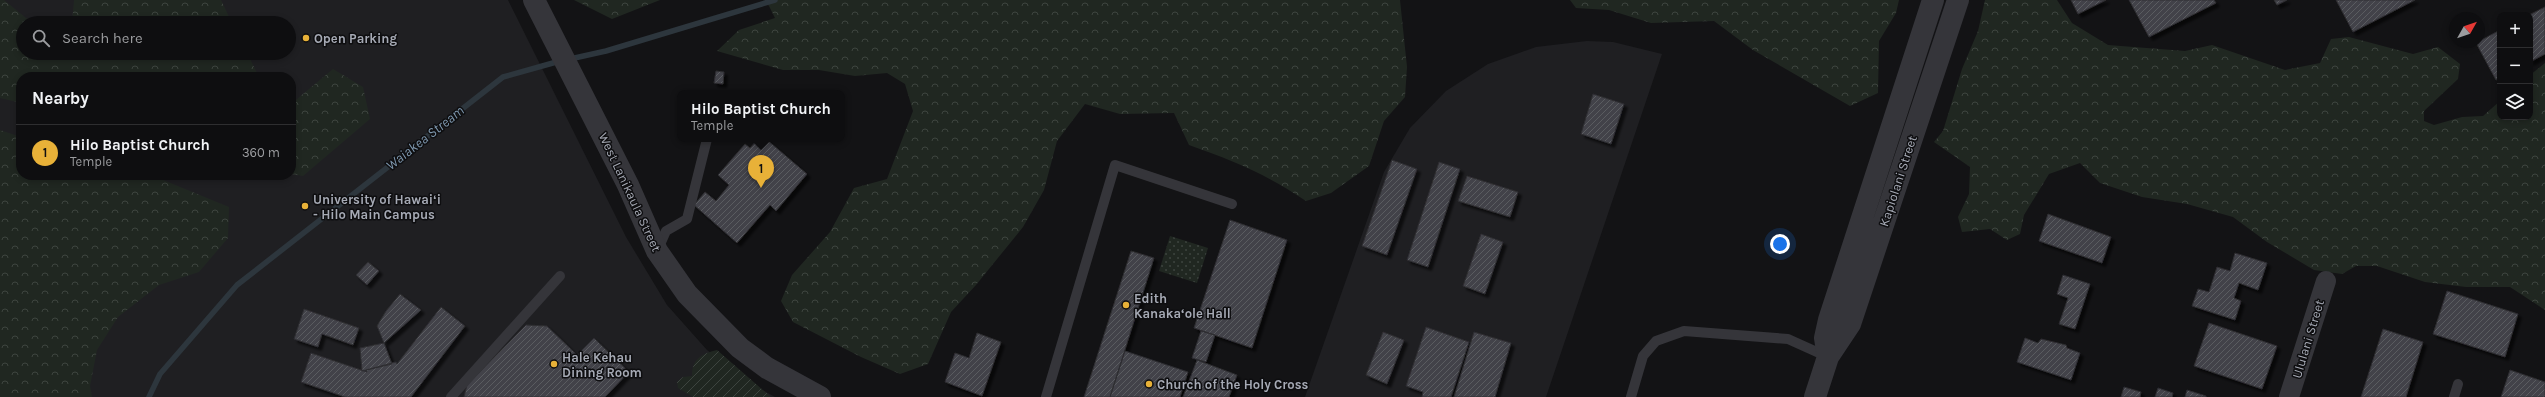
<!DOCTYPE html>
<html lang="en">
<head>
<meta charset="utf-8">
<style>
	:root { --surface:#0e0e10; --page:#1c1c1e; --text:#f1f3f6; --muted:#9b9c9f; --line:#2e2e30; --accent:#e8b138 }
	body { margin:0; font-family:Karla,sans-serif; background:var(--page); color:var(--text) }
	.controls { position:absolute; right:12px; top:12px; display:grid; overflow:hidden; border-radius:8px; box-shadow:0 2px 6px #0003 }
	.controls button { width:36px; height:36px; display:grid; place-items:center; padding:0; border:0; border-bottom:1px solid var(--line); background:var(--surface); color:var(--text); font:20px sans-serif }
	.compass { position:absolute; left:2449px; top:12px; width:36px; height:36px; border-radius:50%; background:var(--surface); box-shadow:0 2px 6px #0003; rotate:50deg }
	.you { position:absolute; left:1780px; top:244px; width:14px; height:14px; margin:-10px; border:3px solid #fff; border-radius:50%; background:#1a73e8; box-shadow:0 0 0 6px #1a73e833 }
	.badge { display:grid; place-items:center; width:26px; height:26px; border-radius:50%; background:var(--accent); color:#111; font-size:13px; font-weight:700 }
	.pin { position:absolute; translate:-50% -33px; filter:drop-shadow(0 1px 2px #0008) }
	.pin::after { content:''; position:absolute; top:21px; width:14px; height:12px; background:inherit; clip-path:polygon(0 0,100% 0,50% 100%) }
	.popup { position:absolute; left:677px; top:90px; width:168px; height:52px; box-sizing:border-box; display:grid; place-content:center; border-radius:8px; background:var(--surface); filter:drop-shadow(0 1px 3px #0005); font-size:13px; white-space:nowrap; color:var(--muted) }
	.popup b { font-size:15px; color:var(--text) }
	.popup::after { content:''; position:absolute; left:50%; top:100%; margin-left:-8px; border:8px solid transparent; border-top-color:var(--surface) }
	.list { margin:0; padding:0; list-style:none }
	h2 { display:flex; justify-content:space-between; align-items:center; height:52px; margin:0; padding:0 16px; font-size:17px }
	h2 small { font-size:13px; font-weight:400; color:var(--muted) }
	.list li { display:grid; grid-template-columns:26px 1fr auto; gap:12px; align-items:center; box-sizing:border-box; height:56px; padding:0 16px; border-top:1px solid var(--line) }
	.list b { display:block; font-size:15px; white-space:nowrap }
	.list p { margin:0; font-size:13px; white-space:nowrap; color:var(--muted) }
	.list em { font-size:13px; font-style:normal; color:var(--muted) }
	.icon { flex:none; width:22px; height:22px; fill:none; stroke:currentColor; stroke-width:2; stroke-linecap:round; stroke-linejoin:round }
	.map { position:relative; flex:none; width:2545px; height:397px; overflow:hidden }
	.search { position:absolute; background:var(--surface); box-shadow:0 2px 6px #0003; left:16px; top:16px; width:280px; height:44px; display:flex; align-items:center; gap:10px; box-sizing:border-box; padding:0 14px; border-radius:22px; color:var(--muted); font-size:15px }
	.panel { position:absolute; background:var(--surface); box-shadow:0 2px 6px #0003; left:16px; top:72px; width:280px; height:108px; border-radius:16px }
	.map>svg:first-child { display:block }
	.built { fill:#1f1f22; fill-rule:evenodd }
	.forest { fill:url(#forest-crowns) }
	.park { fill:url(#park-dots) }
	.garden { fill:url(#garden-furrows) }
	.lines { fill:none; stroke-linecap:round; stroke-linejoin:round }
	.stream { stroke:#2d363d; stroke-width:5.5 }
	.building { fill:url(#building-hatch); stroke:#2e2d31; filter:url(#shadow) }
	.service { stroke:#35353a; stroke-width:10 }
	.minor { stroke:#35353a; stroke-width:20 }
	.tertiary { stroke:#35353a; stroke-width:22 }
	.poi-dot { fill:#e8b138; stroke:#0e0e10; stroke-width:1.5 }
	.labels { text-anchor:middle; dominant-baseline:central; stroke-width:3; stroke-linejoin:round; paint-order:stroke }
	.poi-label { font-size:13px; font-weight:bold; fill:#a6aab5; stroke:#0e0e10; text-anchor:start }
	.street-label { font-size:13px; fill:#a6aab5; stroke:#0e0e10 }
	.water-label { font-size:14px; font-style:italic; fill:#7e97ae; stroke:#0e0e10 }
</style>
</head>
<body>
<div class="map">
<svg width="2545" height="397" viewBox="0 0 2545 397">
	<defs>
		<pattern id="forest-crowns" width="20" height="18" patternUnits="userSpaceOnUse"><rect width="20" height="18" fill="#202721"/><path d="M2 6a3 3 0 1 1 6 0M12 15a3 3 0 1 1 6 0" fill="none" stroke="#3d443f"/></pattern>
		<pattern id="park-dots" width="8" height="8" patternUnits="userSpaceOnUse"><rect width="8" height="8" fill="#202721"/><path d="M2 2h.1M6 6h.1" fill="none" stroke="#3d443f" stroke-width="1.8" stroke-linecap="round"/></pattern>
		<pattern id="garden-furrows" width="10" height="10" patternUnits="userSpaceOnUse"><rect width="10" height="10" fill="#202721"/><path d="M-1 1l2-2M0 10L10 0M9 11l2-2" fill="none" stroke="#3d443f"/></pattern>
		<pattern id="building-hatch" width="6" height="6" patternUnits="userSpaceOnUse"><rect width="6" height="6" fill="#424348"/><path d="M-1 1l2-2M0 6l6-6M5 7l2-2" fill="none" stroke="#5a5b60"/></pattern>
		<filter id="shadow"><feDropShadow dx="3.5" dy="3.5" stdDeviation="1" flood-color="#0009"/></filter>
	</defs>
	<rect width="100%" height="100%" fill="#131315"/>
	<path class="built" d="M0 0H508L626 237 667 305 707 350 755 386 775 397H0ZM23 23H289V53H23ZM21 77H291V175H21Z
		M1587 41 1613 42 1662 54 1546 397H1305L1384 172 1410 128 1446 91 1488 64 1536 47Z"/>
	<path class="forest" d="M0 0H4L26 18 39 23H23V53H247L259 77H21V103L0 98Z
		M74 0H221L232 23H72Z
		M574 0H660L612 19Z
		M766 0H1400L1407 67 1405 97 1384 121 1369 166 1331 193 1306 201C1266 174 1234 161 1189 145L1174 113 1120 114 1085 104 1057 141 1044 190 1023 227 976 285 951 312 928 364 900 374 861 357 793 322 781 301 792 275 830 232 854 188 887 179 913 111 905 84 887 73 855 76 819 70H783L717 51 739 30 775 18Z
		M1570 0H1899L1896 13 1879 41 1878 93 1850 106 1753 50 1714 21 1651 23 1609 10 1576 8Z
		M1985 0H2057L2072 23 2108 45 2185 51 2212 45 2285 70 2320 63 2331 39 2349 37 2413 54 2438 47 2460 64 2458 79 2424 111V121L2434 125 2462 117 2483 116 2500 101V117H2530V75L2545 63V310L2510 287H2466L2425 282 2377 266H2356L2342 274 2314 270 2267 242 2233 217 2187 204 2142 197 2100 183 2080 163 2049 174 2024 215 2020 234 2007 240 1990 229 1962 232 1958 217 1969 194 1970 167 1934 142 1943 131 1962 69 1978 31Z
		M333 69 363 87 370 119 303 176 291 174V104Z
		M0 130 21 137V175H151L229 207 228 238 199 272 159 285 118 317 97 350 90 386 92 397H0Z"/>
	<path class="park" d="M1170 236 1208 248 1197 283 1159 271Z"/>
	<path class="garden" d="M717 350 771 397H693L678 388 677 382 683 377 692 376C692 359 701 354 717 350Z"/>
	<g class="lines">
		<path class="stream" d="M570 59 606 51 775 0
			M149 397 160 374 237 285 503 77 560 61"/>
	</g>
	<path class="building" d="M2071 0H2106L2078 14Z
		M2129 0H2214L2216 3 2149 37Z
		M2274 0H2287L2277 5Z
		M2336 0H2415L2353 32Z
		M2545 7V54L2530 62 2529 15Z
		M2500 30V78L2496 80 2476 43Z
		M716 71 724 72 723 84 714 83Z
		M1593 94 1624 104 1611 144 1581 134Z
		M758 139H766L807 174 776 211 770 205 737 243 694 205 705 192 716 201 729 185 718 175 745 144 750 148Z
		M1392 160 1417 169 1387 255 1362 246Z
		M1439 162 1460 169 1428 267 1407 260Z
		M1467 176 1518 192 1510 217 1458 201Z
		M2048 214 2111 237 2102 263 2039 241Z
		M1230 220 1287 240 1252 348 1194 328Z
		M1481 234 1503 242 1485 294 1463 286Z
		M1131 251 1154 258 1110 397H1084Z
		M2235 253 2267 263 2258 290 2239 283 2234 298 2241 301 2235 320 2192 306 2198 289 2209 292 2217 267 2230 271Z
		M368 262 379 271 367 285 356 275Z
		M2063 275 2090 284 2075 329 2059 324 2068 298 2057 294Z
		M2447 291 2518 314 2505 357 2433 334Z
		M400 294 421 310 384 343 377 326 386 311Z
		M441 307 465 326 411 397H345L301 382 311 353 367 372 366 370 396 362 397 364Z
		M304 309 359 328 353 345 322 334 318 347 294 339Z
		M2209 323 2277 346 2262 389 2194 366Z
		M526 325 547 326 577 355 594 338 629 372 605 397H464L467 385Z
		M1426 327 1469 342 1451 397H1422L1423 392 1406 386Z
		M2383 329 2423 342 2406 397H2361Z
		M1201 331 1215 335 1206 362 1192 358Z
		M1383 332 1404 340 1387 384 1366 375Z
		M1474 332 1511 343 1495 397H1454Z
		M977 333 1001 342 982 396 945 382 955 353 969 358Z
		M2025 338 2038 343 2041 339 2066 345 2067 348 2080 353 2071 380 2017 362Z
		M384 343 392 364 362 371 360 348Z
		M1125 351 1188 372 1180 397H1110Z
		M1197 360 1237 375 1229 397H1183Z
		M2510 370 2545 382V397H2501Z
		M2124 387 2141 392 2140 397H2121Z
		M2158 388 2173 393 2172 397H2155Z
		M2187 390 2206 396V397H2185Z"/>
	<g class="lines">
		<path class="service" d="M658 249 666 231 687 219 707 139
			M451 397 560 276
			M1046 397 1115 165 1232 204
			M1631 397 1643 356 1656 341 1684 331 1788 339 1828 357
			M2454 397 2458 384"/>
		<path class="minor" d="M2289 397 2326 281"/>
		<path class="tertiary" d="M534 0 628 185 657 251 687 294 740 348 767 368 820 397
			M1828 357 1825 338 1829 320 1933 0
			M1815 397 1828 357 1850 324 1958 0"/>
	</g>
	<g class="poi-dot">
		<circle cx="306" cy="38" r="4"/>
		<circle cx="305" cy="206" r="4"/>
		<circle cx="1126" cy="305" r="4"/>
		<circle cx="554" cy="364" r="4"/>
		<circle cx="1149" cy="384" r="4"/>
	</g>
	<g class="labels">
		<g class="poi-label">
			<text x="314" y="38">Open Parking</text>
			<text x="313" y="199">University of Hawaiʻi<tspan x="313" dy="15">- Hilo Main Campus</tspan></text>
			<text x="1134" y="298">Edith<tspan x="1134" dy="15">Kanaka‘ole Hall</tspan></text>
			<text x="562" y="357">Hale Kehau<tspan x="562" dy="15">Dining Room</tspan></text>
			<text x="1157" y="384">Church of the Holy Cross</text>
		</g>
		<g class="street-label">
			<text transform="translate(1898 181) rotate(-72)">Kapiolani Street</text>
			<text transform="translate(630 192) rotate(65)">West Lanikaula Street</text>
			<text transform="translate(2308 339) rotate(-73)">Ululani Street</text>
		</g>
		<g class="water-label">
			<text transform="translate(425 138) rotate(-38)">Waiakea Stream</text>
		</g>
	</g>
</svg>
<div class="controls">
<button>+</button>
<button>−</button>
<button><svg class="icon" aria-label="layers" viewBox="0 0 24 24"><path d="M12 4l9 5-9 5-9-5zM3 14l9 5 9-5"/></svg></button>
</div>
<svg class="compass" viewBox="-18 -18 36 36"><path d="M0-13l5 13h-10z" fill="#e53935"/><path d="M0 13l5-13h-10z" fill="#9b9c9f"/></svg>
<div class="you"></div>
<div class="pin badge" style="left:761px;top:188px">1</div>
<div class="popup"><b>Hilo Baptist Church</b>Temple</div>
<div class="search"><svg class="icon" aria-label="search" viewBox="0 0 24 24"><circle cx="10" cy="10" r="6"/><path d="M15 15l6 6"/></svg>Search here</div>
<section class="panel">
<h2>Nearby<small></small></h2>
<ul class="list">
<li><span class="badge">1</span><div><b>Hilo Baptist Church</b><p>Temple</p></div><em>360 m</em></li>
</ul>
</section>
</div>
</body>
</html>
